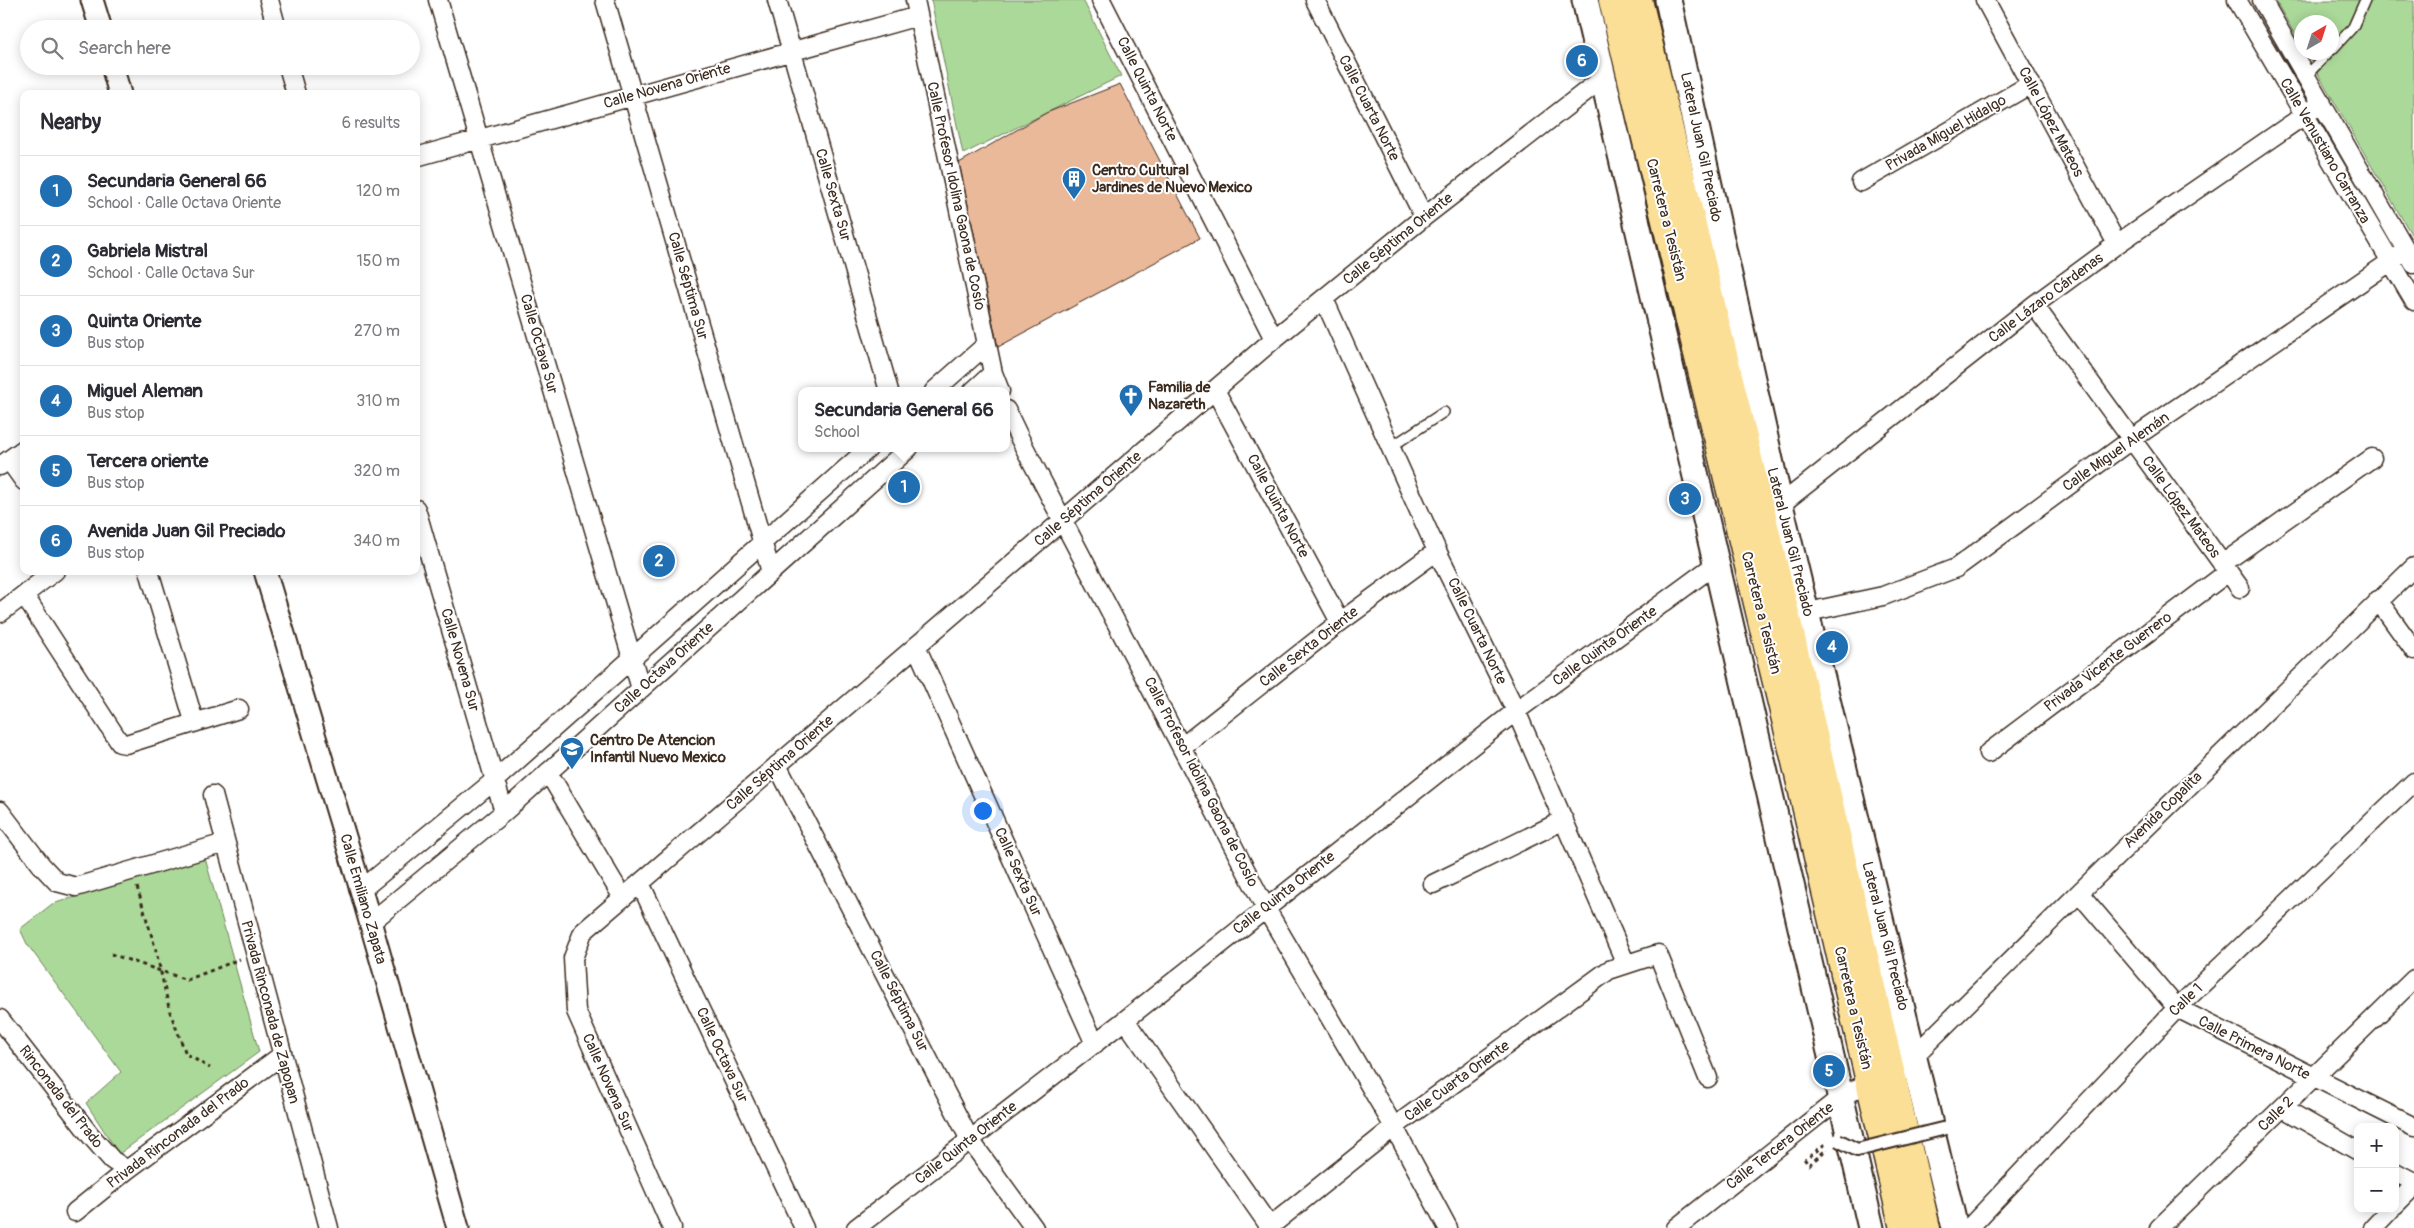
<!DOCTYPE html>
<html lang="en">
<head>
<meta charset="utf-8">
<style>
	:root { --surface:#fff; --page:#f7f7f7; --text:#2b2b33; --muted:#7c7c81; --line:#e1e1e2; --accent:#1f6fb2 }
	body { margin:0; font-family:Pangolin,sans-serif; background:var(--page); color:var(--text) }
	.controls { position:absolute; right:15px; bottom:15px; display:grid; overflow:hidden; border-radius:10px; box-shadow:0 2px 12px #0003 }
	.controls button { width:45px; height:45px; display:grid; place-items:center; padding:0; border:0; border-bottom:1px solid var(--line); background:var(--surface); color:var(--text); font:25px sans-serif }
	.compass { position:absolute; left:2294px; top:15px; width:45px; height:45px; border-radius:50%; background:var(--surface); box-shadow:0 2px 12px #0003; rotate:39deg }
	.you { position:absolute; left:982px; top:810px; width:18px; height:18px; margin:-12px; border:4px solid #fff; border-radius:50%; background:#1a73e8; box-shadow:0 0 0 8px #1a73e833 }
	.badge { display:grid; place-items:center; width:32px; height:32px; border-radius:50%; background:var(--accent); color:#fff; font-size:16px; font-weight:700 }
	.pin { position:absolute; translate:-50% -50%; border:2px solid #fff; box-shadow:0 1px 5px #0006 }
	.popup { position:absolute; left:798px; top:387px; width:212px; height:65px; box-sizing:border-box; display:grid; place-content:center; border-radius:10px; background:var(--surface); filter:drop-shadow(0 1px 4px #0005); font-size:16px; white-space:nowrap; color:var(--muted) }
	.popup b { font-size:19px; color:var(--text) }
	.popup::after { content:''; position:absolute; left:50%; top:100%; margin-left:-10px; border:10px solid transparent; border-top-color:var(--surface) }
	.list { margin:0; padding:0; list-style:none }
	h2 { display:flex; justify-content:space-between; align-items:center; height:65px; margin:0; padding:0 20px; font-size:21px }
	h2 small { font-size:16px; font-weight:400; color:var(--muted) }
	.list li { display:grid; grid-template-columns:32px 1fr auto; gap:15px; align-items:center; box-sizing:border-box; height:70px; padding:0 20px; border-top:1px solid var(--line) }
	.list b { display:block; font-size:19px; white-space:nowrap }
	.list p { margin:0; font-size:16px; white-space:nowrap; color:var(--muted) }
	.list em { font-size:16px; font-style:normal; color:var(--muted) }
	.icon { flex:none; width:28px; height:28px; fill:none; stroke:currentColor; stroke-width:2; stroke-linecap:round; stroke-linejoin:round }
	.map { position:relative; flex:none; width:2414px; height:1228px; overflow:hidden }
	.search { position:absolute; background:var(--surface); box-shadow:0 2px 12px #0003; left:20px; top:20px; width:400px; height:55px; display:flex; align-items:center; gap:12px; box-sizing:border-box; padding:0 18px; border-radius:28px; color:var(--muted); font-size:19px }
	.panel { position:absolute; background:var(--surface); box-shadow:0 2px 12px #0003; left:20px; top:90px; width:400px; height:485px; border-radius:10px }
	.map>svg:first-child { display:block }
	.green { fill:#abd999; stroke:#73825c }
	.building { fill:#e9b99a; stroke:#3b2a1e }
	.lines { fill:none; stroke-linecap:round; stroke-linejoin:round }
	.service-casing { stroke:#3b2a1e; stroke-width:12 }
	.minor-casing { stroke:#3b2a1e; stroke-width:21 }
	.tertiary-casing { stroke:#3b2a1e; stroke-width:25 }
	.secondary-casing { stroke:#3b2a1e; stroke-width:29 }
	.primary-casing { stroke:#3b2a1e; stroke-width:31 }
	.path { stroke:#3b2a1e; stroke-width:3; stroke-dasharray:4 4; stroke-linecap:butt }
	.service { stroke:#fff; stroke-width:9 }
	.minor { stroke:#fff; stroke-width:18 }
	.tertiary { stroke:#fff; stroke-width:21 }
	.secondary { stroke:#fff; stroke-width:25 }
	.primary { stroke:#fbdf96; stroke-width:28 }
	.pedestrian-bridge-casing { stroke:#3b2a1e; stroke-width:16; stroke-linecap:butt }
	.pedestrian-bridge { stroke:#fff; stroke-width:12 }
	.labels { text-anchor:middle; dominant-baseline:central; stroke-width:4; stroke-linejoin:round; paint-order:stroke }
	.street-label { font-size:15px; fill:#3b2a1e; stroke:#fff }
	.poi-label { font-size:15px; font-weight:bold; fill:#3b2a1e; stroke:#fff; text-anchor:start }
</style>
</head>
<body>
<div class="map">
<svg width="2414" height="1228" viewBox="0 0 2414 1228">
	<rect width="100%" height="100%" fill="#fff"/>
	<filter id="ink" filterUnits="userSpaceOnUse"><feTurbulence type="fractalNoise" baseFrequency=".02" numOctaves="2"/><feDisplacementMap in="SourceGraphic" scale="10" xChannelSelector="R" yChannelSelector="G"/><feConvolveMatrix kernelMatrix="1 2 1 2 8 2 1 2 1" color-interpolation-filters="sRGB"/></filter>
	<g filter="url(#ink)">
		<path class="green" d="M931 0H1083L1121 76 963 154Z
			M2275 0H2414V239L2306 53 2332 52V22H2302L2301 45Z
			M205 858 259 1052 119 1154 86 1103 121 1072 27 944 20 929 52 904Z"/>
		<path class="building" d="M1120 84 1200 238 998 347 959 163 1046 113Z"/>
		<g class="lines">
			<defs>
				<path id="service" d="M2332 50 2353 27 2365 0
					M2306 76 2329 52
					M1391 447 1444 412"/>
				<path id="minor" d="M269 0 277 29
					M438 0 641 689
					M605 0 771 572
					M777 0 889 391
					M915 0 993 373 1000 391
					M1101 0 1274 339
					M1315 0 1424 217
					M1985 0 2117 244
					M2237 0 2414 301
					M2262 0 2414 264
					M288 66 296 94
					M416 157 918 16
					M1861 182 2031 84
					M1324 299 1437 551 1516 711 1626 964
					M2034 305 2240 588
					M1215 390 1340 622
					M934 391 987 344
					M973 391 993 373
					M1006 410 1020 439 1265 907 1394 1127 1448 1228
					M9 460 24 481
					M0 466 24 449
					M1780 505 2034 305 2117 244 2322 103
					M416 509 504 812
					M2222 564 2372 458
					M149 571 194 721
					M24 595 120 743 126 744 239 709
					M2378 600 2414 650
					M1808 612 1883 596 1956 568 2132 439 2406 251
					M0 613 55 571
					M916 646 1095 1044
					M1183 746 1340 622 1437 551
					M1988 753 2228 572
					M777 765 970 1140 1034 1228
					M548 772 623 898
					M213 795 329 1228
					M0 811 42 866 57 882 76 887 225 843
					M640 883 804 1228
					M1433 884 1564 820
					M361 890 495 780 869 448
					M2079 893 2177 1008 2414 1127
					M370 923 504 812 909 448
					M0 1019 91 1136 112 1160 127 1170
					M1125 1020 1270 1227
					M1906 1061 1914 1056 2079 893 2414 567
					M2283 1108 2358 1151
					M2395 1172 2414 1182
					M2395 1205 2414 1186
					M75 1212 127 1170 282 1055
					M672 1228 576 1011 573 958 583 932 1274 339 1424 217 1603 78
					M856 1228 1125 1020 1516 711 1716 564
					M1268 1228 1394 1127 1609 970 1658 954 1708 1078
					M1676 1228 1840 1098 1879 1076
					M1969 1228 2177 1008 2414 782
					M2159 1228 2414 979
					M2373 1228 2391 1209"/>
				<path id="tertiary" d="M92 0 101 29
					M112 66 120 94
					M265 571 361 890 458 1228"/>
				<path id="secondary" d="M1585 0 1871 1228
					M1668 0 1780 505 1955 1228"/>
				<path id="primary" d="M1613 0 1794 753 1904 1228
					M1638 0 1793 647 1926 1228"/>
			</defs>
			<use href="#service" class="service-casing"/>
			<use href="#minor" class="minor-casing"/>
			<use href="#tertiary" class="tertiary-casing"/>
			<use href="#secondary" class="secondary-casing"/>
			<use href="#primary" class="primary-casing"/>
			<path class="path" d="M137 887 155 947 170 1012 186 1054 210 1068
				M111 954 187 980 240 959
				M1825 1144 1805 1160 1809 1165 1827 1149"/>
			<use href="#service" class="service"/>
			<use href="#minor" class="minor"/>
			<use href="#tertiary" class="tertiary"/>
			<use href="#secondary" class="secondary"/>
			<use href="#primary" class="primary"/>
			<defs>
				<path id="pedestrian-bridge" d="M1838 1140 1857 1150 1946 1128"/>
			</defs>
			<use href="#pedestrian-bridge" class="pedestrian-bridge-casing"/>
			<use href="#pedestrian-bridge" class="pedestrian-bridge"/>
		</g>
	</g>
	<defs>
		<symbol id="building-pin" viewBox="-11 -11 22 30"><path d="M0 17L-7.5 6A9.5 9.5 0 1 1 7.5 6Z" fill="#1f6fb2" stroke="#fff"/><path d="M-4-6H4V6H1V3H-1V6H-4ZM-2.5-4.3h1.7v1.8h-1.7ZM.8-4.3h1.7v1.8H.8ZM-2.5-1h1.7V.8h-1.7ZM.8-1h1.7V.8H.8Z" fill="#fff"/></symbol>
		<symbol id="church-pin" viewBox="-11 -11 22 30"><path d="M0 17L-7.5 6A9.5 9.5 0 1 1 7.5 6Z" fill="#1f6fb2" stroke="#fff"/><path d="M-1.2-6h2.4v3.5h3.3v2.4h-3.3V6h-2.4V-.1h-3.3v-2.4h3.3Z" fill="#fff"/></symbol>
		<symbol id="school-pin" viewBox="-11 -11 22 30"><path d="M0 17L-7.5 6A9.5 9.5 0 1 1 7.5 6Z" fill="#1f6fb2" stroke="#fff"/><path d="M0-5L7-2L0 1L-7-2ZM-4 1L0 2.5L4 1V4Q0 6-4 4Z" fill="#fff"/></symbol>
	</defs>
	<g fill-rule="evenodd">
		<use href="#building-pin" x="1060" y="165" width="28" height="38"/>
		<use href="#church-pin" x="1117" y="382" width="28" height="38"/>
		<use href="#school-pin" x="558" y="735" width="28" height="38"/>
	</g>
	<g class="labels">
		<g class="street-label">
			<text transform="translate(667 86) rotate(-16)">Calle Novena Oriente</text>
			<text transform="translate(1147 89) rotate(63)">Calle Quinta Norte</text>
			<text transform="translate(1369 108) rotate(63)">Calle Cuarta Norte</text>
			<text transform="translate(2051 122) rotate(62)">Calle López Mateos</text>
			<text transform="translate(1946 133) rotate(-30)">Privada Miguel Hidalgo</text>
			<text transform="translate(1701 147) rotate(78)">Lateral Juan Gil Preciado</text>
			<text transform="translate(2325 151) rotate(60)">Calle Venustiano Carranza</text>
			<text transform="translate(833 195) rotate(74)">Calle Sexta Sur</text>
			<text transform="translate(956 196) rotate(78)">Calle Profesor Idolina Gaona de Cosío</text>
			<text transform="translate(1666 220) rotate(76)">Carretera a Tesistán</text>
			<text transform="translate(1398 239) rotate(-39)">Calle Séptima Oriente</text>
			<text transform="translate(688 286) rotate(74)">Calle Séptima Sur</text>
			<text transform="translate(2046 298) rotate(-37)">Calle Lázaro Cárdenas</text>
			<text transform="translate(539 344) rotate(74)">Calle Octava Sur</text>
			<text transform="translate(2116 452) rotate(-35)">Calle Miguel Alemán</text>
			<text transform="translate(1088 499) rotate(-41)">Calle Séptima Oriente</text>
			<text transform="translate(1278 506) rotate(62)">Calle Quinta Norte</text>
			<text transform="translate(2181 507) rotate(54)">Calle López Mateos</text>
			<text transform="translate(1790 542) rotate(76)">Lateral Juan Gil Preciado</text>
			<text transform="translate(1761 613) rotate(76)">Carretera a Tesistán</text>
			<text transform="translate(1477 631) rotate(64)">Calle Cuarta Norte</text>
			<text transform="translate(1605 646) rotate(-36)">Calle Quinta Oriente</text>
			<text transform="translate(1309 647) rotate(-38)">Calle Sexta Oriente</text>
			<text transform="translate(460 660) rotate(74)">Calle Novena Sur</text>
			<text transform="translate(2108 662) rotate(-37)">Privada Vicente Guerrero</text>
			<text transform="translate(664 668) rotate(-42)">Calle Octava Oriente</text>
			<text transform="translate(780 763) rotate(-41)">Calle Séptima Oriente</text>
			<text transform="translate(1201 782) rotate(63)">Calle Profesor Idolina Gaona de Cosío</text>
			<text transform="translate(2163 810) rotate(-44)">Avenida Copalita</text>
			<text transform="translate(1018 872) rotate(66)">Calle Sexta Sur</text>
			<text transform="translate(1284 893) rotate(-38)">Calle Quinta Oriente</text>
			<text transform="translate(363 899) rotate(74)">Calle Emiliano Zapata</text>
			<text transform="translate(1885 936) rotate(76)">Lateral Juan Gil Preciado</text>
			<text transform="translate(2186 1000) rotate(-44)">Calle 1</text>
			<text transform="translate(899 1001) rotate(63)">Calle Séptima Sur</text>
			<text transform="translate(1853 1008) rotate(77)">Carretera a Tesistán</text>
			<text transform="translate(270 1012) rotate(75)">Privada Rinconada de Zapopan</text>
			<text transform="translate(2254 1048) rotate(27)">Calle Primera Norte</text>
			<text transform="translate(722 1055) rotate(65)">Calle Octava Sur</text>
			<text transform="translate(1457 1081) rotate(-36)">Calle Cuarta Oriente</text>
			<text transform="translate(608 1083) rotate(66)">Calle Novena Sur</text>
			<text transform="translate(61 1097) rotate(52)">Rinconada del Prado</text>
			<text transform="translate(2276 1114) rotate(-44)">Calle 2</text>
			<text transform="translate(178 1133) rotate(-37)">Privada Rinconada del Prado</text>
			<text transform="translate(966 1143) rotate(-38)">Calle Quinta Oriente</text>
			<text transform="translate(1780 1146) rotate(-38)">Calle Tercera Oriente</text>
		</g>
		<g class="poi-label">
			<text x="1092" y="170">Centro Cultural<tspan x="1092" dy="17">Jardines de Nuevo Mexico</tspan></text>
			<text x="1148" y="387">Familia de<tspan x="1148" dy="17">Nazareth</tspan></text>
			<text x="590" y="740">Centro De Atencion<tspan x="590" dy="17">Infantil Nuevo Mexico</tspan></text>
		</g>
	</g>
</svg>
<div class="controls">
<button>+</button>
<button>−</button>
</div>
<svg class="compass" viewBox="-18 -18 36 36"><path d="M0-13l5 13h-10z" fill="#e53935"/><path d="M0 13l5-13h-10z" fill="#7c7c81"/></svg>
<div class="you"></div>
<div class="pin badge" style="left:904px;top:487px">1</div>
<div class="popup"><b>Secundaria General 66</b>School</div>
<div class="pin badge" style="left:659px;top:561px">2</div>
<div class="pin badge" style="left:1685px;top:499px">3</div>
<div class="pin badge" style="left:1832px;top:647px">4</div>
<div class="pin badge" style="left:1829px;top:1071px">5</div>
<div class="pin badge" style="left:1582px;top:61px">6</div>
<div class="search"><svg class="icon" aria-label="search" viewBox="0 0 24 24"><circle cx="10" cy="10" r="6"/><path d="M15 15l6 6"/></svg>Search here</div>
<section class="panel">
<h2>Nearby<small>6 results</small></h2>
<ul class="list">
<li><span class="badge">1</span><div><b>Secundaria General 66</b><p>School · Calle Octava Oriente</p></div><em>120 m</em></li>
<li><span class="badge">2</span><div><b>Gabriela Mistral</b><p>School · Calle Octava Sur</p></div><em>150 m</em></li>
<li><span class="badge">3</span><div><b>Quinta Oriente</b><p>Bus stop</p></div><em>270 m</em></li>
<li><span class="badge">4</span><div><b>Miguel Aleman</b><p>Bus stop</p></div><em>310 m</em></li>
<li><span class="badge">5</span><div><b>Tercera oriente</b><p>Bus stop</p></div><em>320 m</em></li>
<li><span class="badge">6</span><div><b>Avenida Juan Gil Preciado</b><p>Bus stop</p></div><em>340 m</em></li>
</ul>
</section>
</div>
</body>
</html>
